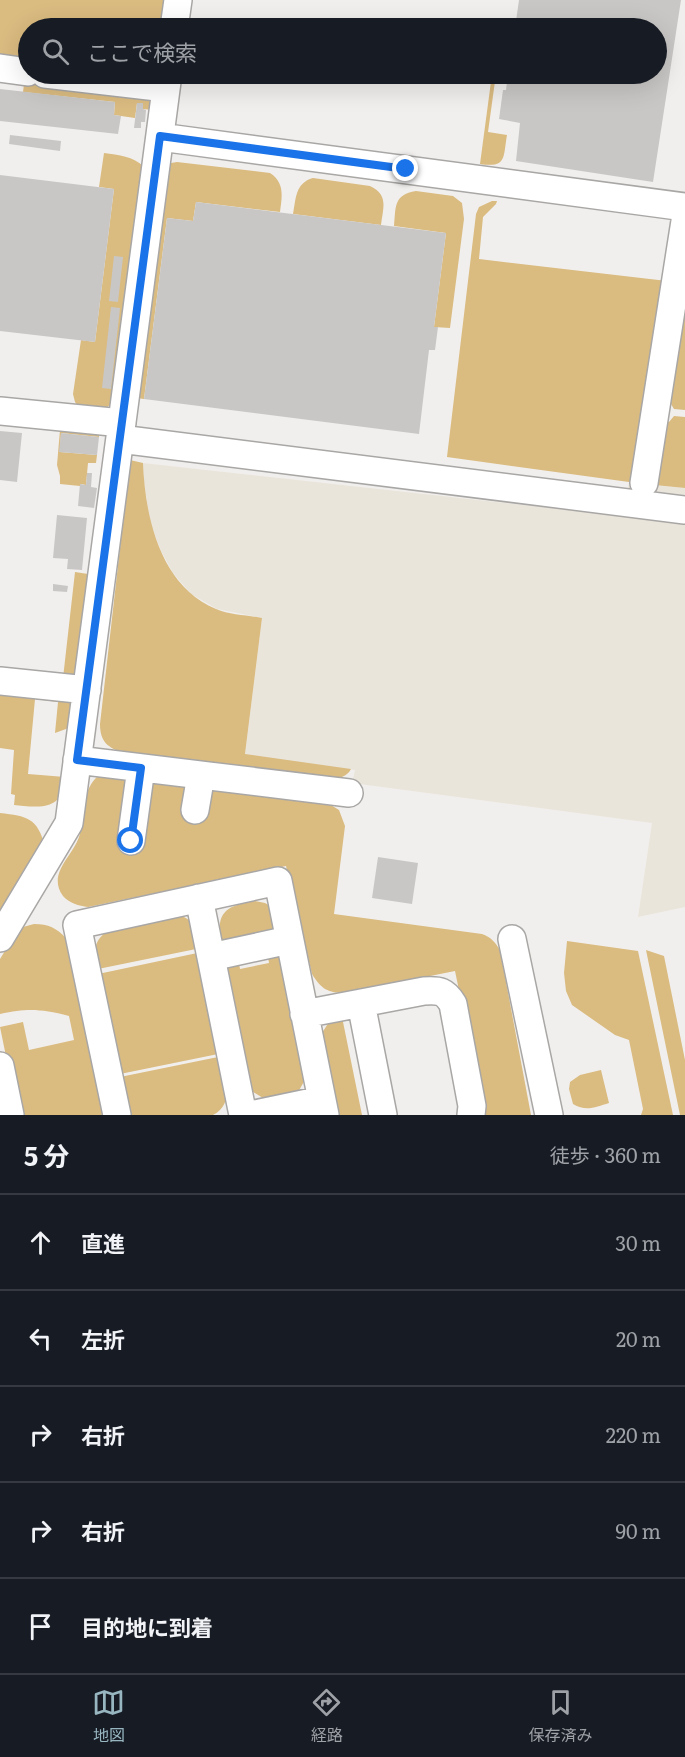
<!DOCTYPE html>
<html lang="ja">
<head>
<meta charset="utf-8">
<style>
	:root { --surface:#171b24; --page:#20242c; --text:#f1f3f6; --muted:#9ea1a6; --line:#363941; --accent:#97b6c0 }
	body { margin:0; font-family:Literata,"Noto Sans JP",serif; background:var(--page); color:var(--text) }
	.stop { position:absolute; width:18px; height:18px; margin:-14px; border:4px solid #1a73e8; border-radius:50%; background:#fff }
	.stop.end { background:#1a73e8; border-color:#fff; box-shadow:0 2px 6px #0008 }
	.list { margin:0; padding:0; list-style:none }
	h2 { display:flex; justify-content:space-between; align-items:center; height:78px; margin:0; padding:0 24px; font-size:26px }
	h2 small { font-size:20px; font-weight:400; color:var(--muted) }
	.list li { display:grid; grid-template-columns:39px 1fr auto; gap:18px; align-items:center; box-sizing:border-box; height:96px; padding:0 24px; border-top:2px solid var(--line) }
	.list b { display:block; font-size:22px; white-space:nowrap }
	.list em { font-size:20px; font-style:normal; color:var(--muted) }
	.icon { flex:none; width:33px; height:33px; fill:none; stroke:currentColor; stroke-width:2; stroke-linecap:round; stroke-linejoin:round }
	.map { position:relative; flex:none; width:685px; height:1115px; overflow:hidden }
	.search { position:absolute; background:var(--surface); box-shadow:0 6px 24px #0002; left:18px; right:18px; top:18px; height:66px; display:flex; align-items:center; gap:15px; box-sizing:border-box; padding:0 21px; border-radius:33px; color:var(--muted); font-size:22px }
	.sheet { height:558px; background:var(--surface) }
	nav { display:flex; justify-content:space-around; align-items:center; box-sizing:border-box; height:84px; border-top:2px solid var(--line); background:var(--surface); font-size:16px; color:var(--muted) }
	nav a { display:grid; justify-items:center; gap:3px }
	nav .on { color:var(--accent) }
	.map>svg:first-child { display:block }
	.built { fill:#eae5db }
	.green { fill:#dabb80 }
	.building { fill:#c9c7c5 }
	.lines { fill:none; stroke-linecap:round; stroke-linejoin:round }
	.minor-casing { stroke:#a9a7a5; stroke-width:30 }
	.minor { stroke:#fff; stroke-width:27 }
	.route { stroke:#1a73e8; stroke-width:8 }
</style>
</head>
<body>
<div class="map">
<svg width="685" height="1115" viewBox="0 0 685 1115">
	<rect width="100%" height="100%" fill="#f1efed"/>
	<path class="built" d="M143 463 624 516 629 482 685 488V907L638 917 652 823 352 783 355 770 245 755 262 618 217 609 191 594 173 573 161 551 150 523 144 482Z"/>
	<path class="green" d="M0 0H168L165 28H28V65L0 62Z
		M492 74H496L488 132 507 135C503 158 507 168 480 164Z
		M26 81 152 99 153 110 143 109V103H137L135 118 114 115 115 102 23 92 24 84Z
		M104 153C119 155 133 156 144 167L115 401 106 408 80 409 75 402 73 394 81 340 95 342 114 189 99 187Z
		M177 162 270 173C285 183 282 196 280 212L196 202 193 221 167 218 144 399 137 398 169 165 171 163Z
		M313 178 370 186C389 195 383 208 381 225L293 214C296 199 295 183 313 178Z
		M416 191 453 196 462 203 464 219 450 328 434 327 446 233 394 226C396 207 393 195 416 191Z
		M492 201H497L496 204 483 217 479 259 667 281 637 476 629 482 447 457 476 214 479 207Z
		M685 281V410L674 409 671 404 667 403Z
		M674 416 685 417V488L655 485 664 420 669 422Z
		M60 430 99 435V437L61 433 60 452 97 455 96 463H88L86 485 81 484 80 486 60 484V476L57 465Z
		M130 460 143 463C145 516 160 586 216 609 230 615 248 615 262 618L245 754 351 769C347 777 339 778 331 779L124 753C108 748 100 742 100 724Z
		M75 572 88 574 78 669 74 676 63 678Z
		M0 686 75 696 71 726 66 729 55 733 58 702 35 699 28 774 65 777C63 783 62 791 60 796 52 811 27 806 14 805L15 795 11 794 14 750 0 748Z
		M102 773 211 790 218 786 326 802 339 810 345 826 334 914 482 934C491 937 495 942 500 950L531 1115H485L455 971 345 993C328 993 321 989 312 974L286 866 88 907C79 906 69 903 63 896 47 874 72 857 79 837 87 813 79 789 102 773Z
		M0 813C27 816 38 818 45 847L0 921Z
		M255 901 265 903 272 907 279 930 222 942C219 936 219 929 220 923 223 905 241 904 255 901Z
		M176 915C195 917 195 932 201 948L98 969C96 952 91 944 106 932Z
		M34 924C49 924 56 928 66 938L106 1115H18L0 1027 23 1022 29 1050 74 1040 69 1016C41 1009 28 1008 0 1014V959L8 946 23 927Z
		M567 941 638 951 673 1115H641L643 1109 629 1040 615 1035 572 1005 566 991 564 973Z
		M646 950 664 956 685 1060V1115H680Z
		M202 952 223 1053 120 1074 98 974Z
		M267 952 281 953 306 1078 297 1094 268 1101 253 1092 248 1083 225 970 227 964 238 958 240 969 269 963Z
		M342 1017 362 1115H336L320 1036 329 1022Z
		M223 1056C226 1076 235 1104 213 1115H130L120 1077Z
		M601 1070 609 1103C596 1107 586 1112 573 1104L569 1089 570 1082 580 1075Z"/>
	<path class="building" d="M519 0H681L653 182 516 161 520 123 499 119 503 90H506L508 74H656V28H515Z
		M0 89 115 102 114 115 121 116 118 134 0 121Z
		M137 103H143V109L146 110 145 122H141V128H134Z
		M10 135 61 141 60 151 9 144Z
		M0 175 114 189 95 342 0 331Z
		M196 202 446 233 434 327H438L435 350H429L419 434 144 399 167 218 193 221Z
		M114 256 123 257 118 302 109 301Z
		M111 307 120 308 111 389 102 388Z
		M0 431 22 433 17 482 0 480Z
		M61 433 99 437 97 455 59 452Z
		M87 473H92L91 487 97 488 94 508 78 506 80 484 86 485Z
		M57 515 87 518 82 570 67 569 68 559 53 558Z
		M53 584 68 586 67 592 53 591Z
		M378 857 418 863 412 904 372 898Z"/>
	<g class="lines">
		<defs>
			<path id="minor" d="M174 28 178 0
				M0 68 28 72
				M45 74 166 88
				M160 137 685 207
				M0 411 122 423
				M120 439 685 510
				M644 483 685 221
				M0 681 87 690
				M77 760 349 793
				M195 810 201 775
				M131 841 141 768
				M199 898 243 1115
				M0 938 69 823 168 74
				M512 939 549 1115
				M211 957 289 940
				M361 1003 383 1115
				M304 1014 424 991C440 990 445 991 453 1004L472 1106 471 1115
				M0 1066 10 1115
				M117 1115 77 925 278 881 325 1115
				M250 1115 322 1100"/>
		</defs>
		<use href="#minor" class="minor-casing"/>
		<use href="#minor" class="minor"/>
	</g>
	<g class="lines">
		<path class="route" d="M131 841 141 768 77 760 160 136 406 169"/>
	</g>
</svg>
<div class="stop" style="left:131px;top:841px"></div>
<div class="stop end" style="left:406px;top:169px"></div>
<div class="search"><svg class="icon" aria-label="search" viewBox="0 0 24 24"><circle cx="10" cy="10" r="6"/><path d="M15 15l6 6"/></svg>ここで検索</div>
</div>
<section class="sheet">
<h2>5 分<small>徒歩 · 360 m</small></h2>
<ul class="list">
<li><svg class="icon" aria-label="ahead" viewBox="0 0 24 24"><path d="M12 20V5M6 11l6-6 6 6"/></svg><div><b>直進</b></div><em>30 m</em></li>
<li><svg class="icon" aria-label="left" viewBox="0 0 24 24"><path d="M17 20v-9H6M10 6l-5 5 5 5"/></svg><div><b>左折</b></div><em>20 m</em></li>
<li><svg class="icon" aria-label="right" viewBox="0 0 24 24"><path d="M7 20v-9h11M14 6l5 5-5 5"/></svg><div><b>右折</b></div><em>220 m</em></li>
<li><svg class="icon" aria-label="right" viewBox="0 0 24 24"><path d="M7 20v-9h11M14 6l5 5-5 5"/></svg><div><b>右折</b></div><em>90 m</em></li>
<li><svg class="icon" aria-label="arrive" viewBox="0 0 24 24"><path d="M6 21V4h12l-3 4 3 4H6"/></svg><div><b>目的地に到着</b></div></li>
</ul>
</section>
<nav>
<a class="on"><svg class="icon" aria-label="map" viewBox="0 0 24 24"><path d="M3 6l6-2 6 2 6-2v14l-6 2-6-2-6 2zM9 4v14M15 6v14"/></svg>地図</a>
<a><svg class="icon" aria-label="directions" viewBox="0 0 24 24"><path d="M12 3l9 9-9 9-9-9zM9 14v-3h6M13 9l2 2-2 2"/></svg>経路</a>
<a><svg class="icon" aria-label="saved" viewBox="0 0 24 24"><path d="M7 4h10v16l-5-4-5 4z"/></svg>保存済み</a>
</nav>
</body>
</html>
